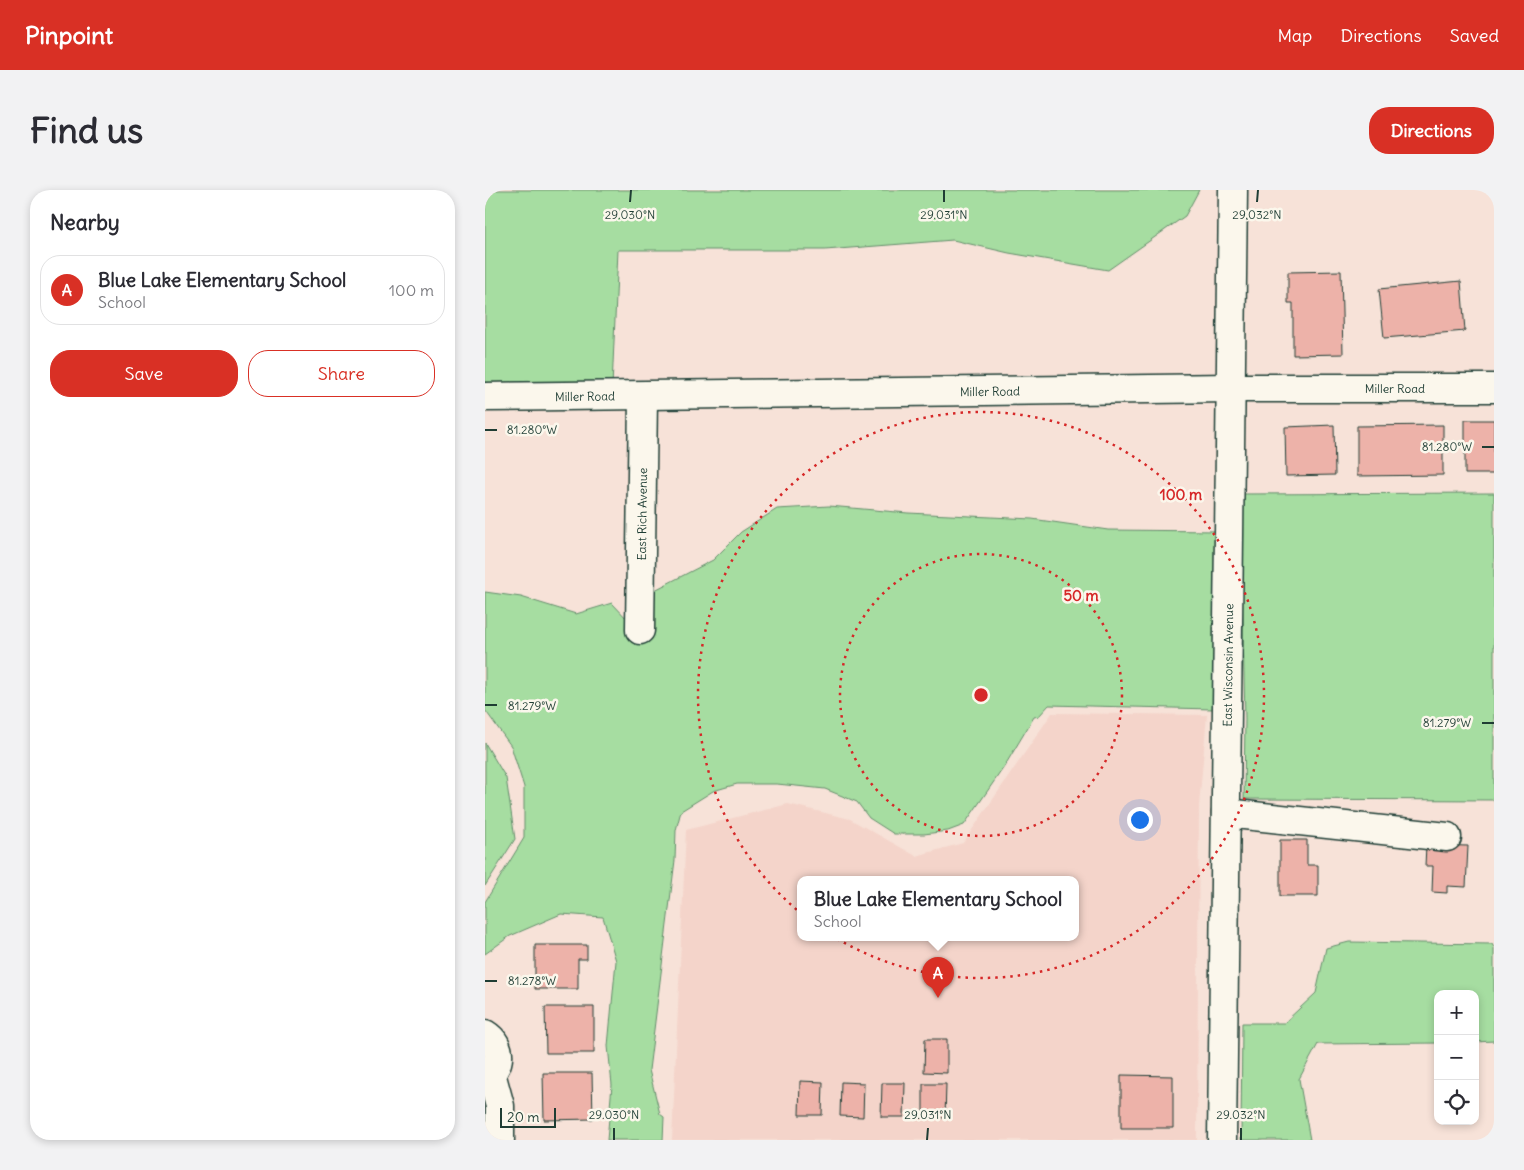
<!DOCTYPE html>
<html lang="en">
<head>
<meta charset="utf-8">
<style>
	:root { --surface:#fff; --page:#f2f2f3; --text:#2b2b33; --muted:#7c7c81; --line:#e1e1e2; --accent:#d93025 }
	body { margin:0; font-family:Delius,sans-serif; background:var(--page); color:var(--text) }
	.controls { position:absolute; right:15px; bottom:15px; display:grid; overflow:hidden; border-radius:10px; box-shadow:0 2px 8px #0003 }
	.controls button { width:45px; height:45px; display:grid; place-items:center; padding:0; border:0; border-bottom:1px solid var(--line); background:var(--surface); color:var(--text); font:25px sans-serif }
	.scale { position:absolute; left:15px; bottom:12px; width:56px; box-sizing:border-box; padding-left:5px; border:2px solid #1f3d34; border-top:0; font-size:14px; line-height:18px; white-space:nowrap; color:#1f3d34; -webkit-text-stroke:4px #fbf7ec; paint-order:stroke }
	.you { position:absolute; left:654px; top:629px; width:18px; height:18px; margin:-12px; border:4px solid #fff; border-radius:50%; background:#1a73e8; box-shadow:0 0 0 8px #1a73e833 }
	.badge { display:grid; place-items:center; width:32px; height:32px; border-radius:50%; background:var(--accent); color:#fff; font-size:16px; font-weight:700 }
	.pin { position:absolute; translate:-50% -41px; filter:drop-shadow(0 1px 2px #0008) }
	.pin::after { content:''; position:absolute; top:26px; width:18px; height:15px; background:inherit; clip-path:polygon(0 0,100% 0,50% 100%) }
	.popup { position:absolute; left:312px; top:686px; width:282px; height:65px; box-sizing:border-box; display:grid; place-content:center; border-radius:10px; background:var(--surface); filter:drop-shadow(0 1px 4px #0005); font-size:16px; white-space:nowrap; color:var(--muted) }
	.popup b { font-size:19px; color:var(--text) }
	.popup::after { content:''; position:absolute; left:50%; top:100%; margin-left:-10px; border:10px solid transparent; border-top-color:var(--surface) }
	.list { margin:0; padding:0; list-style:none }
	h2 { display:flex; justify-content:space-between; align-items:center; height:65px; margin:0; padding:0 20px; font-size:21px }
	h2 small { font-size:16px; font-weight:400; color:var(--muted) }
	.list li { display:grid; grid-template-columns:32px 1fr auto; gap:15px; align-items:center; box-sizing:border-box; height:70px; margin:0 10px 10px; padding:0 10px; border:1px solid var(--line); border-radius:20px }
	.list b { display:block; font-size:19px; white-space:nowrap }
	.list p { margin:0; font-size:16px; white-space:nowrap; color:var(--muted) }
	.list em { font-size:16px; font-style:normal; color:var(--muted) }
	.actions { display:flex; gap:10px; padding:15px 20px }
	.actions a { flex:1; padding:11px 0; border:1px solid var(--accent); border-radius:20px; text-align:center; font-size:18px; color:var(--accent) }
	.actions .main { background:var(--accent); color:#fff }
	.icon { flex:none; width:28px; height:28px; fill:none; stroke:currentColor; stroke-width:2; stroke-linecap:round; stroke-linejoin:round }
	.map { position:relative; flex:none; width:1009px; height:950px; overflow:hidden; border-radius:20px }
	header { display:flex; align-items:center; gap:30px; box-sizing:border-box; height:70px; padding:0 25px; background:var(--accent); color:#fff }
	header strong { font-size:24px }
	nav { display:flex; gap:28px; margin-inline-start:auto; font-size:18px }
	.intro { display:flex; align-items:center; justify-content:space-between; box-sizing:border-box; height:120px; padding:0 30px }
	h1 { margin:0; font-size:35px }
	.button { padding:12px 22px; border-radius:20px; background:var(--accent); color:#fff; font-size:18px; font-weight:700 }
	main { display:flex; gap:30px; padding:0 30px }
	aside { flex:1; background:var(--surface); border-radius:20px; box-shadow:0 2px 8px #0003 }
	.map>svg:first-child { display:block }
	.built { fill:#f4d4ca; fill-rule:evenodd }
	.green { fill:#a6dda1; stroke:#628d6a }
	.building { fill:#edb2a9; stroke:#1f3d34 }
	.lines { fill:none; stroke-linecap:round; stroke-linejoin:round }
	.minor-casing { stroke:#1f3d34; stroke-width:31 }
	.minor { stroke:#fbf7ec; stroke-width:28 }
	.ticks { fill:none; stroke:#1f3d34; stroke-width:2 }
	.ring { fill:none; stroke:#d62828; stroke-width:2.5; stroke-dasharray:2.5 5 }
	.labels { text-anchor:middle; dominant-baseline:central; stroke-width:5; stroke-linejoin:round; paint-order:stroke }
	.street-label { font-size:12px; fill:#1f3d34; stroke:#fbf7ec }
	.ticks-label { font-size:12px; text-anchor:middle; fill:#1f3d34; stroke:#fbf7ec; stroke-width:5; stroke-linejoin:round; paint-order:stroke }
	.centre { fill:#d62828; stroke:#fbf7ec; stroke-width:2.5 }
	.ring-label { font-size:15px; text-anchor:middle; font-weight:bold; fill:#d62828; stroke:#fbf7ec; stroke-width:5; stroke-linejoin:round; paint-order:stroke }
</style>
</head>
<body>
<header>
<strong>Pinpoint</strong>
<nav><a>Map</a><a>Directions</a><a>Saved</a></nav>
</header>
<div class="intro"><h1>Find us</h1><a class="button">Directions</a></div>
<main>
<aside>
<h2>Nearby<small></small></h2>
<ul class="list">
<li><span class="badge">A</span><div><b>Blue Lake Elementary School</b><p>School</p></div><em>100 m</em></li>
</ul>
<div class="actions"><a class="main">Save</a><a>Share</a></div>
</aside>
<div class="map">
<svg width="1009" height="950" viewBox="0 0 1009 950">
	<rect width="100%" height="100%" fill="#f7e2d8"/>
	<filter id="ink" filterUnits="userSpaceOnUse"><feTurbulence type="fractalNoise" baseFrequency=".02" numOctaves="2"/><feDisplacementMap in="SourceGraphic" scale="10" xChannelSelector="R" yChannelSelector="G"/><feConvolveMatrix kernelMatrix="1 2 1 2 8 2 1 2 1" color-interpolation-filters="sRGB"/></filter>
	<g filter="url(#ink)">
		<path class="built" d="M567 523 722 525 714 616 712 950H187L201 640 303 614 365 629 431 666 478 653ZM316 689H590V747H316Z"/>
		<path class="green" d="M0 0H714L700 26 623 80 524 63 468 50 340 60H133L127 197H0Z
			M1009 303V610L759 609 760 529 755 304Z
			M344 316 423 323 547 329 623 340 733 341 728 519 564 515 554 526 549 527 519 577 479 635 463 641 439 644H409L384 628 372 612 340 599 292 594H252L228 601 196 621 191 640 190 670 164 880 175 924 179 927 178 950H122L127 895 123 856 131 771 118 727 76 724 25 746 0 764V712L39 648V597L26 556 0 520V402L36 407 91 424 127 413 144 431V450H165L166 402 228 370 256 342 292 319Z
			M0 553 21 588 30 649 0 696Z
			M864 752 1007 754 1009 758V851L990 852V804H953V853L833 854 814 889 825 950H756L757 833H799L831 803 841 758Z"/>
		<path class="building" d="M856 81 858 164 808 165V113H803V82Z
			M976 91 980 141 899 148 894 99Z
			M980 230H1009V284H980Z
			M849 235 850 285 801 286 800 237Z
			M958 235V285L872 286V236Z
			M795 650H822V675H833V706H795Z
			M941 655 983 656 981 697 962 696V703L947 702 948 676H940Z
			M50 755H102V769H93V799H50Z
			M60 817H109V863H61Z
			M440 849H462V883L439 882Z
			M58 883H107L108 929 59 930Z
			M636 885 688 886V938H636Z
			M315 891 338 892 337 925H314Z
			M356 892 379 893 378 927 355 926Z
			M397 893H420L419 927H396Z
			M438 894H461L460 928 438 927Z"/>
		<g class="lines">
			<defs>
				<g id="minor">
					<path id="s1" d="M0 207 746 198H1009"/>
					<path id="s2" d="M155 440 158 207"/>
					<path d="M741 623 962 647"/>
					<path d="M0 844C18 855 17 877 0 888"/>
					<path d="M6 883 15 916V950"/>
					<path id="s3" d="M737 950 748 0"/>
				</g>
			</defs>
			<use href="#minor" class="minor-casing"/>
			<use href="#minor" class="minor"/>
		</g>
	</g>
	<path class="ticks" d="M145 12 146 0M459 12V0M772 12 773 0M0 240H12M997 257H1009M0 515H12M997 533H1009M0 791H12M129 950V938M442 950 443 938M756 950V938"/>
	<g class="ring">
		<circle cx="496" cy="505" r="141"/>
		<circle cx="496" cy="505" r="283"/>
	</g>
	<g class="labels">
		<g class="street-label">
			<text stroke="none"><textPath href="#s1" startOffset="910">Miller Road</textPath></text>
			<text stroke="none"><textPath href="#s1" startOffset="505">Miller Road</textPath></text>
			<text stroke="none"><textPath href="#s1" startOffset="100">Miller Road</textPath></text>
			<text stroke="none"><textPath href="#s2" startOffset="116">East Rich Avenue</textPath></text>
			<text stroke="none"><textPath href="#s3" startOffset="475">East Wisconsin Avenue</textPath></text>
		</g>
	</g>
	<g class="ticks-label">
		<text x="145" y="29">29.030°N</text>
		<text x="459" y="29">29.031°N</text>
		<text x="772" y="29">29.032°N</text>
		<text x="47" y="244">81.280°W</text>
		<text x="962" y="261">81.280°W</text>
		<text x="47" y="520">81.279°W</text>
		<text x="962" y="537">81.279°W</text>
		<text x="47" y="795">81.278°W</text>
		<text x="129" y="929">29.030°N</text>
		<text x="443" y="929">29.031°N</text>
		<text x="756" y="929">29.032°N</text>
	</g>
	<circle cx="496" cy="505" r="8" class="centre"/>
	<g class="ring-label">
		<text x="696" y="310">100 m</text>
		<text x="596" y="411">50 m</text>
	</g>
</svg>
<div class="controls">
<button>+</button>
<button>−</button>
<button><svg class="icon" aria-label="locate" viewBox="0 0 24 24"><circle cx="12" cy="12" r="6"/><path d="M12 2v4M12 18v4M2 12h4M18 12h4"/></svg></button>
</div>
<div class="scale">20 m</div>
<div class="you"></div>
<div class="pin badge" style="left:453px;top:808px">A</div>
<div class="popup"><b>Blue Lake Elementary School</b>School</div>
</div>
</main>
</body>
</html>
